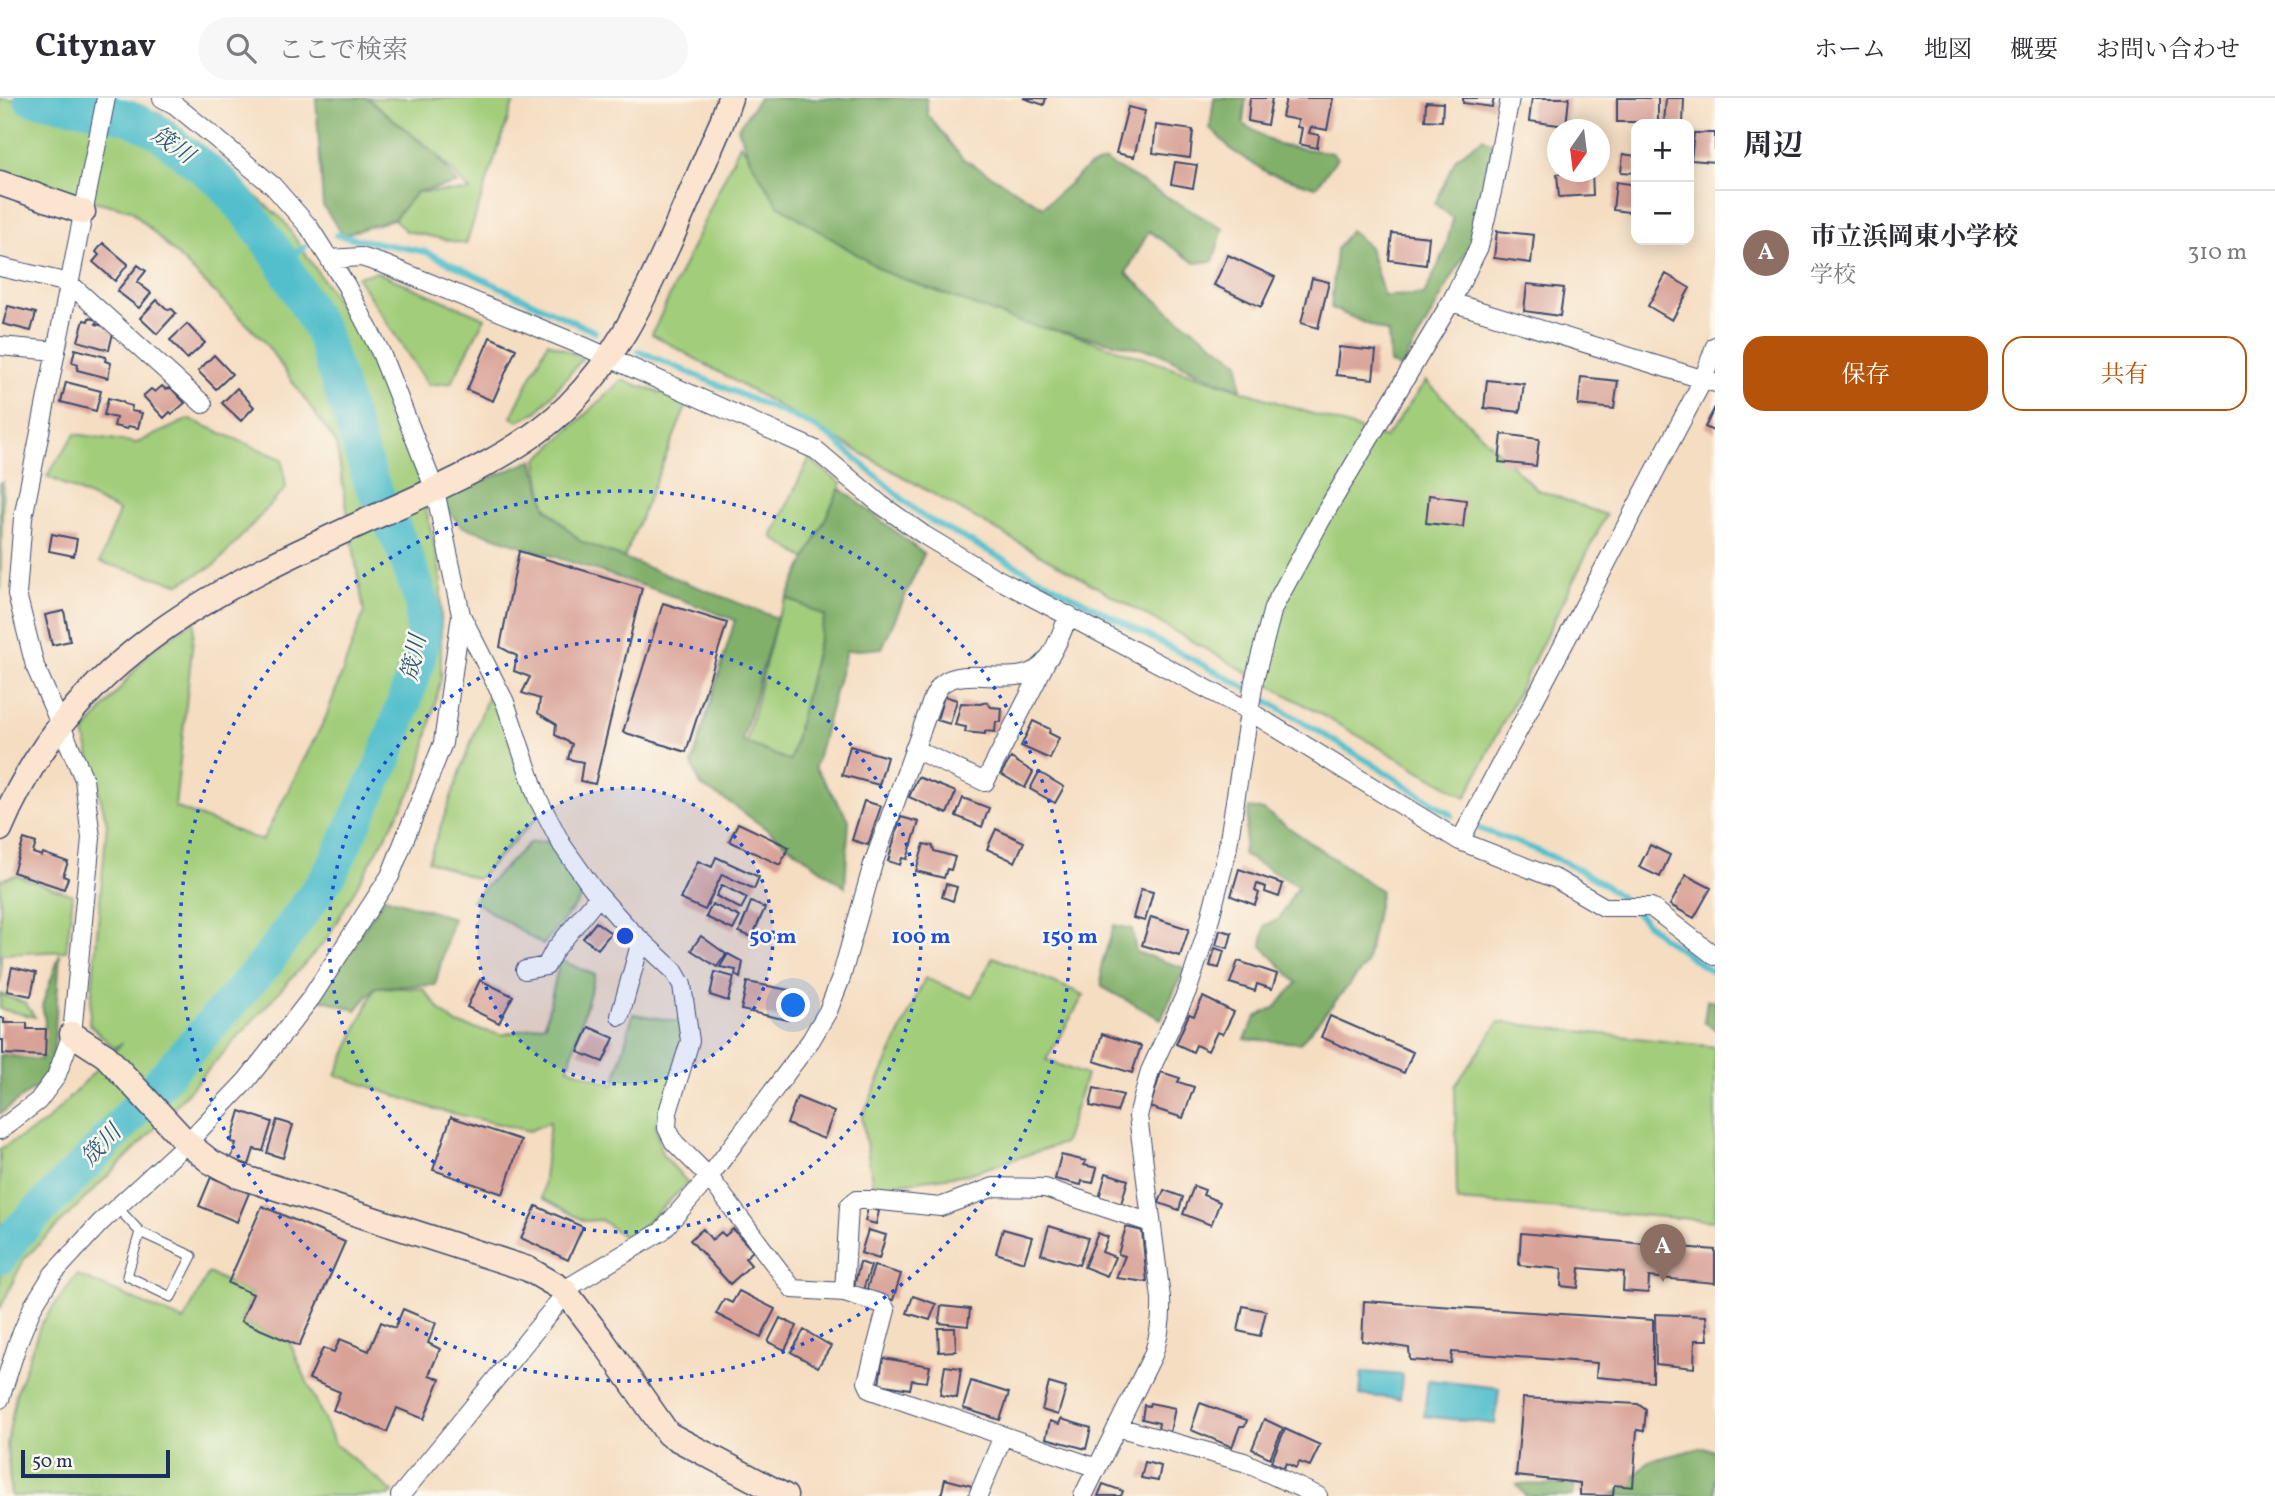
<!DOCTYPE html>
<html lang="ja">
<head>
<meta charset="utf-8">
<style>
	:root { --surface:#fff; --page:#f7f7f7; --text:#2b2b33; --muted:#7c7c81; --line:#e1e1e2; --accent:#b45309 }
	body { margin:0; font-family:Vollkorn,"Noto Serif JP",serif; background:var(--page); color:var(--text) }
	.controls { position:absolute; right:21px; top:21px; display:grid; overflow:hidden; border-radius:14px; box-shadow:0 4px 18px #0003 }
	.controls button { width:63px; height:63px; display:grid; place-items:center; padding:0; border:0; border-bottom:2px solid var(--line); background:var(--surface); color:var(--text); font:35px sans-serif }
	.compass { position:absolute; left:1547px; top:21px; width:63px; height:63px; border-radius:50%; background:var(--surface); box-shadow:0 4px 18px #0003; rotate:194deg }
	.scale { position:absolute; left:21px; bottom:18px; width:149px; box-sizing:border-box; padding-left:7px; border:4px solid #1b2f5e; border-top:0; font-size:19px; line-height:24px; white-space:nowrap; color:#1b2f5e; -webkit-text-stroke:5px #fbf7ec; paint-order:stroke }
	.you { position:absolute; left:794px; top:908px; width:24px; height:24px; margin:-18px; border:5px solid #fff; border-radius:50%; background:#1a73e8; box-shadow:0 0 0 10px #1a73e833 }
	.badge { display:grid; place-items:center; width:46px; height:46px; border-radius:50%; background:var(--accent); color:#fff; font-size:23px; font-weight:700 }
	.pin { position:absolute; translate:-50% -58px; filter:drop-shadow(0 2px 4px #0008) }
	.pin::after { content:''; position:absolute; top:37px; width:24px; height:21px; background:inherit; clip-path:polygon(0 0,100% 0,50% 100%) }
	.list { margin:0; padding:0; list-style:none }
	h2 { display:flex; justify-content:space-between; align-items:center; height:91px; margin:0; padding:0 28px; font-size:30px }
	h2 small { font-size:23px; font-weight:400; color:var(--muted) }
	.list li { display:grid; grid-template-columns:46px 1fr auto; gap:21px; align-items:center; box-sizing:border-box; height:126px; padding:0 28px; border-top:2px solid var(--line) }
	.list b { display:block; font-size:26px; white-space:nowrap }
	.list p { margin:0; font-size:23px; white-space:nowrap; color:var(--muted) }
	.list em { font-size:23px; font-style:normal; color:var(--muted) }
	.actions { display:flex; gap:14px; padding:21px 28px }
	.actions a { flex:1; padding:16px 0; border:2px solid var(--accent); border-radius:21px; text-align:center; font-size:24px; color:var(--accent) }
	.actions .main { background:var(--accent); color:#fff }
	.icon { flex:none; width:38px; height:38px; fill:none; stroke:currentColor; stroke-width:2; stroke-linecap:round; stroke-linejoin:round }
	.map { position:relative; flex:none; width:1715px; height:1398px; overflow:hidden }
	header { display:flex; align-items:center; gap:42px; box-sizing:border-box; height:98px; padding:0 35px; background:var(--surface); border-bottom:2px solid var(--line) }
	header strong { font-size:33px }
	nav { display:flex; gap:38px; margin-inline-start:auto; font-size:24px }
	.search { width:490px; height:63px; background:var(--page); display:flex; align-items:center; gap:18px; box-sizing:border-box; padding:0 24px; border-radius:38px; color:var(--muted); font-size:26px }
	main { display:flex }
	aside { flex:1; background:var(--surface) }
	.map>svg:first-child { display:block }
	.green { fill:#a2cd7a; stroke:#5e7e6c; stroke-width:2 }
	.forest { fill:#81b06a; stroke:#4e7064; stroke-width:2 }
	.water { fill:#52bfcc; stroke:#367795; stroke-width:2 }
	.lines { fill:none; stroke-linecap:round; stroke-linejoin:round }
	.stream { stroke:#52bfcc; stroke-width:6 }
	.river { stroke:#52bfcc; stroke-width:35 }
	.building { fill:#d9a297 }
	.lane-casing { stroke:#3c496d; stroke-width:11 }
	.street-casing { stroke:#3c496d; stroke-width:20 }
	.secondary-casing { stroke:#3c496d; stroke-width:27 }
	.lane { stroke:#fff; stroke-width:9 }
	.street { stroke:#fff; stroke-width:18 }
	.secondary { stroke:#fce5d0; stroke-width:24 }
	.ring { fill:none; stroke:#1d4ed8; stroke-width:3.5; stroke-dasharray:3.5 7 }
	.labels { text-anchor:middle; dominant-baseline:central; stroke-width:5; stroke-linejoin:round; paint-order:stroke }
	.water-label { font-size:23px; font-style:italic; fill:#2c5a7f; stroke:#fbf7ec }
	.centre { fill:#1d4ed8; stroke:#fbf7ec; stroke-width:3.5 }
	.ring-label { font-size:21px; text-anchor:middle; font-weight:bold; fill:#1d4ed8; stroke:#fbf7ec; stroke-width:5; stroke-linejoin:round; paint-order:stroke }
</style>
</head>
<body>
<header>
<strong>Citynav</strong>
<div class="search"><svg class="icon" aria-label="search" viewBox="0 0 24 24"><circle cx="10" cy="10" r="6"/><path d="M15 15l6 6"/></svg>ここで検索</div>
<nav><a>ホーム</a><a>地図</a><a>概要</a><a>お問い合わせ</a></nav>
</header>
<main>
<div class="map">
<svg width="1715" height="1398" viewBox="0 0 1715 1398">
	<rect width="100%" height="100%" fill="#fbf7ec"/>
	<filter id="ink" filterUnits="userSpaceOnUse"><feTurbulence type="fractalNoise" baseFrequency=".0143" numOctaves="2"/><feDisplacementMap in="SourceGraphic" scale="14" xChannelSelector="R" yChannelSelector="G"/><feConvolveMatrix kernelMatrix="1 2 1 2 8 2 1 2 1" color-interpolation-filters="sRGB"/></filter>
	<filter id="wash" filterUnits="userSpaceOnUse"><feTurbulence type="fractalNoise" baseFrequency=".00686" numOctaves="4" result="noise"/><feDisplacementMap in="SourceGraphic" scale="28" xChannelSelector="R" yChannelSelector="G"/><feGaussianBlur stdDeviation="1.57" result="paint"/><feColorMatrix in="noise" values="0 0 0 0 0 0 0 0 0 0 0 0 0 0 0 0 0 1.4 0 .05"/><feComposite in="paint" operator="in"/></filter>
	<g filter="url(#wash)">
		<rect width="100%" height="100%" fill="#f5ddc1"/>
		<path class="green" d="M0 0 160 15 283 122 361 239 416 366 441 478V580L417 683 327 841 146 1040 24 1161 0 1211V1051L45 1025 123 944 114 950 89 926 107 725 84 635 151 552 195 522 175 709 262 743 326 619 364 514 336 345 263 242 131 112 0 81Z
			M367 0H515L466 146 406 133 394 121 416 94 470 93 437 57Z
			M740 46 790 114 887 175 1385 340 1426 283 1536 391 1606 417 1466 699 652 236Z
			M376 174 485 220 451 285 428 287 357 179Z
			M548 244 583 260 538 313 519 323 511 319Z
			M622 282 688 304 624 460 576 442 545 407 537 362Z
			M189 321 282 361 286 390 215 467 179 486 100 464 119 413 47 378 75 336 137 345Z
			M809 361 842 386 806 461 772 439Z
			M3 384 0 493V385Z
			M787 500 825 517 790 663 746 645 777 520Z
			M490 592 505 604 539 718 477 781 428 763Z
			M549 743 583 798 543 847 472 802 529 745Z
			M15 777 73 797 66 853 1 856 0 885V782Z
			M993 859 1084 897 1046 962 1086 977 1064 1045 968 1076 873 1089 862 1019 925 880 972 899Z
			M560 862 595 877 568 970 614 987 633 916 680 924 690 943 655 1028 662 1056 688 1085 628 1142 601 1122 584 1123 542 1100 550 1024 529 1033 434 1011 336 977 375 889 423 891 442 914 457 926 502 937 545 926Z
			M0 896 25 905 35 919 0 911Z
			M1499 924 1715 949V1123L1457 1103 1455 988Z
			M208 1175 253 1196 241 1223 289 1243 335 1346 393 1394 389 1398H11L7 1346 16 1296 41 1226 77 1177 184 1223Z"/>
		<path class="forest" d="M316 0H367L437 57 457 86 417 94 394 121 343 137 323 108Z
			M759 0H926L928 17 962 60 1043 109 1088 69 1105 63 1223 131 1213 163 1195 165 1149 133 1126 175 1171 215 1239 264 1241 291 1205 278 1157 254 1025 226 887 175 778 107 750 62 738 30Z
			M1214 0H1246L1243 26 1278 47 1332 55 1337 60 1316 89 1268 75 1233 53 1210 30Z
			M1483 40 1493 46 1484 105 1472 143 1401 271 1390 265 1388 235 1331 210 1336 152 1350 132 1369 149 1384 198 1424 197 1445 153 1453 120 1435 106 1456 60Z
			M533 362 546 410 580 443 777 520 742 643 790 663 825 518 787 500 840 390 924 456 882 550 846 553 815 669 849 722 845 789 732 706 701 688 692 666 735 522 656 492 461 428 438 402Z
			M1249 710 1263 712 1381 793 1366 867 1300 945 1245 941 1256 919 1276 909 1297 885 1262 848 1265 827 1278 822 1298 788 1243 757Z
			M385 799 453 820 435 887 375 889 356 912 317 900Z
			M1114 827 1132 831 1136 854 1185 870 1161 921 1102 889 1101 869Z
			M60 856 52 977 0 1016V957L41 962 45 924 42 907Z
			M1707 902H1715V931L1704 924Z
			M1704 1349 1715 1354V1398H1609L1623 1391 1649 1363Z
			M1516 1386 1575 1387 1573 1398H1526Z"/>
		<path class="water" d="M1362 1274 1402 1277 1400 1301 1360 1297Z
			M1428 1282 1499 1290 1495 1326 1424 1318Z"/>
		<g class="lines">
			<path class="stream" d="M336 137 426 154 595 234
				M281 162 305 149
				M639 253 807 325 831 339 922 418 1241 587 1371 665 1452 717
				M1480 731C1528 748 1590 770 1627 805
				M1634 813 1662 839 1715 876"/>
			<path class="river" d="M0 1159 15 1137 101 1050 266 865 331 774 384 663 418 564 423 535 422 504 404 453 371 384 322 234 277 156 250 118 221 84 157 33 132 21 96 11 31 0"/>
		</g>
		<g id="blocks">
			<path class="building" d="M1023 0H1046L1044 7Z
				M1250 0H1272L1267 27 1248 23Z
				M1286 0H1333L1327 32 1311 29 1309 35 1319 37 1317 50 1299 46 1302 30 1297 29 1298 22 1282 19Z
				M1463 0H1494L1492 9 1463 5Z
				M1532 0H1569L1566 28 1529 23Z
				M1617 0H1658V24H1617Z
				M1666 0H1684L1683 26H1664Z
				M1426 4 1443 5 1442 23 1425 22Z
				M1128 9 1145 13 1134 59 1116 55Z
				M1156 27 1193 32 1190 60 1153 55Z
				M1694 35H1715V64L1691 62Z
				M1623 56 1636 58V75L1621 74Z
				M1175 64 1197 67 1193 90 1171 86Z
				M1592 74 1593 97 1559 99 1557 76Z
				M1616 84 1636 87V115L1613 112Z
				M1497 133 1534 137 1531 165 1494 160Z
				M1392 135 1429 139 1426 167 1389 162Z
				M103 145 128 166 115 183 93 164 99 157 96 154Z
				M1228 157 1275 179 1261 209 1214 187Z
				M138 167 146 173 137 184 151 195 139 210 117 193Z
				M1666 176 1690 190 1672 222 1648 208Z
				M1312 180 1329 184 1318 230 1301 225Z
				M1527 186 1564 190 1560 218 1524 213Z
				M157 202 168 212 172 211 176 215 157 236 140 220Z
				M8 208 36 215 31 233 3 226Z
				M89 220 97 222 96 226 114 231 109 252 78 243 84 222 88 223Z
				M187 226 205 245 187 261 170 242Z
				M490 239 516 251 493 303 467 292Z
				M1339 249 1376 253 1373 281 1336 277Z
				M75 251 106 259 105 263 111 265 108 280 77 272 78 266 72 264Z
				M214 257 232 276 216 291 198 273Z
				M1581 279 1618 283 1614 311 1578 307Z
				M1487 282 1524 286 1520 314 1484 310Z
				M66 284 101 293 96 313 61 304Z
				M162 288 165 291 171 290 185 305 172 316 170 314 164 320 143 298 151 291 155 294Z
				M237 290 254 309 241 323 222 305Z
				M108 300 123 304 124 306 132 308 131 313 142 315 138 330 128 328 127 331 114 328 116 320 104 317Z
				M1715 309V334L1705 329Z
				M1502 336 1539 341 1536 368 1499 364Z
				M1429 397 1466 402 1463 429 1426 425Z
				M52 436 77 441 74 458 49 453Z
				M519 453 642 490 595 686 580 683 583 664 568 661 572 646 555 637 556 626 538 615 540 601 522 595 530 579 514 573 517 558 500 549Z
				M663 505 727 525 686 654 623 634Z
				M64 513 70 543 52 547 45 517Z
				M944 598 957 602 950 626 937 622Z
				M987 604 991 609 1002 610 1001 624H996L995 634 985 633V636L965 634 966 629 955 627 961 605 980 606Z
				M1033 623 1050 631 1049 635 1059 640 1050 661 1021 648Z
				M850 648 887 659 879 687 842 677Z
				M1011 660 1033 674 1025 690 1001 676Z
				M1039 674 1064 689 1055 705 1030 691Z
				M918 679 956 694 947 716 909 699Z
				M963 700 989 710 982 729 956 718Z
				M864 703 881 708 868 747 852 742Z
				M901 719 919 724 907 761 902 760 900 767 888 763Z
				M738 725 789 749 780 767 729 743Z
				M996 731 1024 744 1015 764 987 751Z
				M24 741 36 745 33 755 42 758 43 755 68 764 63 778 68 780 64 791 13 774Z
				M924 746 933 748 934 753 955 759 951 772 947 771 944 780 916 773Z
				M1650 747 1670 757 1660 779 1639 769Z
				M716 759 759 779 754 791 722 776 705 812 680 801 698 763 712 769Z
				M1239 771 1283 786 1279 799 1265 794 1266 789 1257 786 1255 793 1259 795 1255 807 1231 798Z
				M1686 777 1711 790 1694 820 1670 807Z
				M946 786 957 789 953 803 942 799Z
				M722 787 747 800 741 811 716 798Z
				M1141 791 1153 794 1145 823 1133 820Z
				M751 804 765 810 752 839 739 834Z
				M712 806 740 819 733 832 706 819Z
				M1151 819 1189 831 1180 858 1142 847Z
				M596 824 611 835 598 851 583 840Z
				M1220 832 1232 835 1228 850 1216 847Z
				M701 838 726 856 717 869 691 852Z
				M1215 850 1224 853 1219 870 1210 868Z
				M728 856 743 864 740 880 735 877 736 872 720 869Z
				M1238 863 1277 876 1272 891 1257 886 1255 893 1230 885Z
				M12 869 36 875 31 898 7 893Z
				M715 874 734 879 728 903 710 897Z
				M480 882 513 898 499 925 467 909Z
				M747 884 794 893 788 922 741 912Z
				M1203 899 1234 914 1223 936 1217 934 1208 953 1196 947 1193 954 1176 946 1189 916 1194 918Z
				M1330 918 1413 954 1404 975 1321 939Z
				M0 920H4V925H27V931H46L45 958 3 956V942H0Z
				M589 929 614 940 603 964 578 954Z
				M1102 936 1141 948 1132 975 1094 963Z
				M1161 974 1180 980 1178 984 1194 989 1183 1020 1150 1009Z
				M1094 990 1123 997 1117 1014 1090 1008Z
				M797 999 834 1014 824 1041 787 1026Z
				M240 1013 272 1024 263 1053 254 1051 249 1067 231 1061 236 1045 231 1044Z
				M451 1019 521 1042 503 1096 433 1072Z
				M277 1022 293 1027 283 1060 267 1055Z
				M1061 1057 1086 1063 1084 1067 1097 1070 1093 1085 1082 1083 1081 1087 1055 1081Z
				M1106 1075 1128 1082 1121 1106 1099 1100Z
				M211 1079 249 1095 237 1124 199 1108Z
				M1194 1088 1205 1092 1203 1097 1220 1104 1211 1127 1183 1116Z
				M1164 1092 1183 1099 1179 1112 1159 1105Z
				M262 1108 345 1144 299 1248 241 1223 253 1196 228 1185Z
				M536 1108 583 1129 568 1162 521 1140Z
				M868 1110 879 1113 876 1126 865 1123Z
				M1049 1128 1088 1140 1079 1167 1041 1156Z
				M1126 1129 1142 1133 1147 1184 1116 1180 1125 1158 1118 1156Z
				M703 1131 712 1142 721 1134 725 1138 733 1131 753 1153 745 1160 751 1167 730 1186 690 1142Z
				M1003 1131 1032 1139 1024 1164 996 1155Z
				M868 1132 886 1137 879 1161 861 1155Z
				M1098 1135 1108 1139 1102 1154 1115 1159 1107 1178 1084 1169Z
				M1521 1135 1715 1152V1185L1649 1179 1648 1195 1623 1193 1624 1174 1580 1170 1578 1190 1561 1188 1562 1171 1519 1167Z
				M860 1164 871 1168 863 1192 854 1189Z
				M874 1168 901 1176 893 1202 866 1194Z
				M739 1193 775 1211 761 1239 716 1216 724 1201 732 1205Z
				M913 1198 936 1206 930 1222 907 1215Z
				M1364 1203 1653 1222V1284L1596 1279 1597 1265 1452 1254 1451 1265 1410 1262 1409 1250 1362 1243Z
				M941 1208 970 1211 968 1228 939 1225Z
				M1243 1208 1266 1213 1260 1238 1238 1233Z
				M403 1211 436 1225 428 1245 440 1251 429 1277 440 1281 424 1321 397 1310 387 1334 333 1312 340 1294 309 1281 323 1250 334 1254 340 1241 369 1253 381 1224 395 1230Z
				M1655 1216 1706 1218 1708 1242H1695L1694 1270 1656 1266Z
				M780 1220 797 1228 785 1252 768 1244Z
				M938 1230H955L956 1253 939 1254Z
				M804 1232 831 1248 818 1269 791 1254Z
				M883 1260 930 1268 927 1284 912 1282 910 1291 879 1286Z
				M945 1268 961 1270 957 1300 940 1297Z
				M971 1283 1009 1295 1000 1322 963 1310Z
				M1049 1285 1066 1290 1058 1317 1042 1312Z
				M1523 1300 1638 1306 1646 1312 1644 1333 1637 1332 1633 1389 1614 1387 1613 1398 1580 1397V1385L1516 1378Z
				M1150 1305 1175 1310 1170 1334 1158 1331 1159 1325 1142 1321 1144 1307 1149 1308Z
				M1200 1305 1247 1322 1245 1328H1240L1232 1349 1191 1332Z
				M1061 1321 1091 1330 1086 1351 1046 1340 1050 1323 1059 1326Z
				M1264 1321 1283 1330 1270 1360 1252 1351Z
				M1285 1331 1320 1347 1310 1368 1299 1364 1296 1370 1286 1365 1284 1370 1271 1364Z
				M1145 1364 1161 1368 1158 1383 1141 1380Z
				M945 1381 972 1388 970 1398H941Z
				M1103 1386 1123 1393 1121 1398H1098Z"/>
		</g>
	</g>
	<g filter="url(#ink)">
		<use href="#blocks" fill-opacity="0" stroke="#3c496d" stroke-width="2"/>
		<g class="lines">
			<defs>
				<path id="lane" d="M117 1109 140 1134 192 1158 171 1199 127 1178 140 1134"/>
				<path id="street" d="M330 161 361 159 386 167 583 248 816 352 880 406 924 437 992 478 1249 613 1460 743 1556 781 1604 809H1651L1715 858
					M0 169 69 185 203 306
					M1451 204 1715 285
					M0 248 56 253
					M461 517 505 604 537 699 562 747 593 791 628 830 674 873 682 887 690 943 668 1014 667 1030 674 1044 709 1079 793 1191 844 1194 882 1206 886 1212 867 1284 871 1292 1097 1370
					M914 651 985 684 1045 566
					M1460 743 1703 282 1715 248
					M525 872 546 868 554 853 599 798
					M620 918 641 843
					M0 1032 38 1003 56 979 72 936 91 740 84 681 35 568 17 496 23 420 106 0
					M564 1192 662 1133 709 1079 811 942 828 913 841 880 873 766 933 600C935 596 939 589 942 586 968 565 1023 595 1047 562 1057 550 1062 532 1069 517
					M844 1194 849 1108 856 1102H871L940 1109 994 1089 1045 1090 1151 1125
					M0 1301 18 1244 33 1208 53 1176 100 1125 187 1045 246 983 311 900 390 778 443 645 461 517 435 392 381 255 346 187 309 129 273 88 218 42 175 7 162 0
					M1117 1329 1244 1364 1318 1398
					M400 1398 566 1195
					M978 1398 1003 1338
					M1083 1398 1153 1257C1160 1237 1162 1221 1161 1200L1138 1018 1150 973 1188 891 1206 836 1227 754 1254 583 1273 510 1325 415 1451 204 1479 149 1492 94 1510 0"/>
				<path id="secondary" d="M0 85 83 114
					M0 731C76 552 224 487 390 412 448 386 523 353 568 308 618 258 641 206 670 143 687 104 704 65 721 26L730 0
					M72 936 106 958 187 1045 211 1064 239 1078 528 1171 564 1192 600 1239 668 1336 785 1398"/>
			</defs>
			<use href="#lane" class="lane-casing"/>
			<use href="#street" class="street-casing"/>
			<use href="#secondary" class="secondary-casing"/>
			<use href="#lane" class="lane"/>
			<use href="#street" class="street"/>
			<use href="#secondary" class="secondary"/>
		</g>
	</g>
	<circle cx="625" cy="838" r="148" fill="#1d4ed8" fill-opacity=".12"/>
	<g class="ring">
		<circle cx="625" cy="838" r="148"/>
		<circle cx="625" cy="838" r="296"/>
		<circle cx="625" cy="838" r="445"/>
	</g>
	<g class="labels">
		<g class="water-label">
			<text transform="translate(172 48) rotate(35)">筬川</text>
			<text transform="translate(415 560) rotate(-78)">筬川</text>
			<text transform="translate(102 1048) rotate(-47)">筬川</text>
		</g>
	</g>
	<circle cx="625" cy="838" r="10" class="centre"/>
	<g class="ring-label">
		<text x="773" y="845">50 m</text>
		<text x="921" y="845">100 m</text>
		<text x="1070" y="845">150 m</text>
	</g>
</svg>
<div class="controls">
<button>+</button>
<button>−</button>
</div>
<svg class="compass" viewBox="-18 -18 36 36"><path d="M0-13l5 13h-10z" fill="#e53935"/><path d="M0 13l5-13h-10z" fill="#7c7c81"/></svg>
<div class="scale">50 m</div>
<div class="you"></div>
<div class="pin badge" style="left:1663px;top:1184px;background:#8d6e63">A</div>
</div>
<aside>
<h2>周辺<small></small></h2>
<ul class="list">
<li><span class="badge" style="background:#8d6e63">A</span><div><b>市立浜岡東小学校</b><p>学校</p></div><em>310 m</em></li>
</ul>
<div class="actions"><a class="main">保存</a><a>共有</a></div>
</aside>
</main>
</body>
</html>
